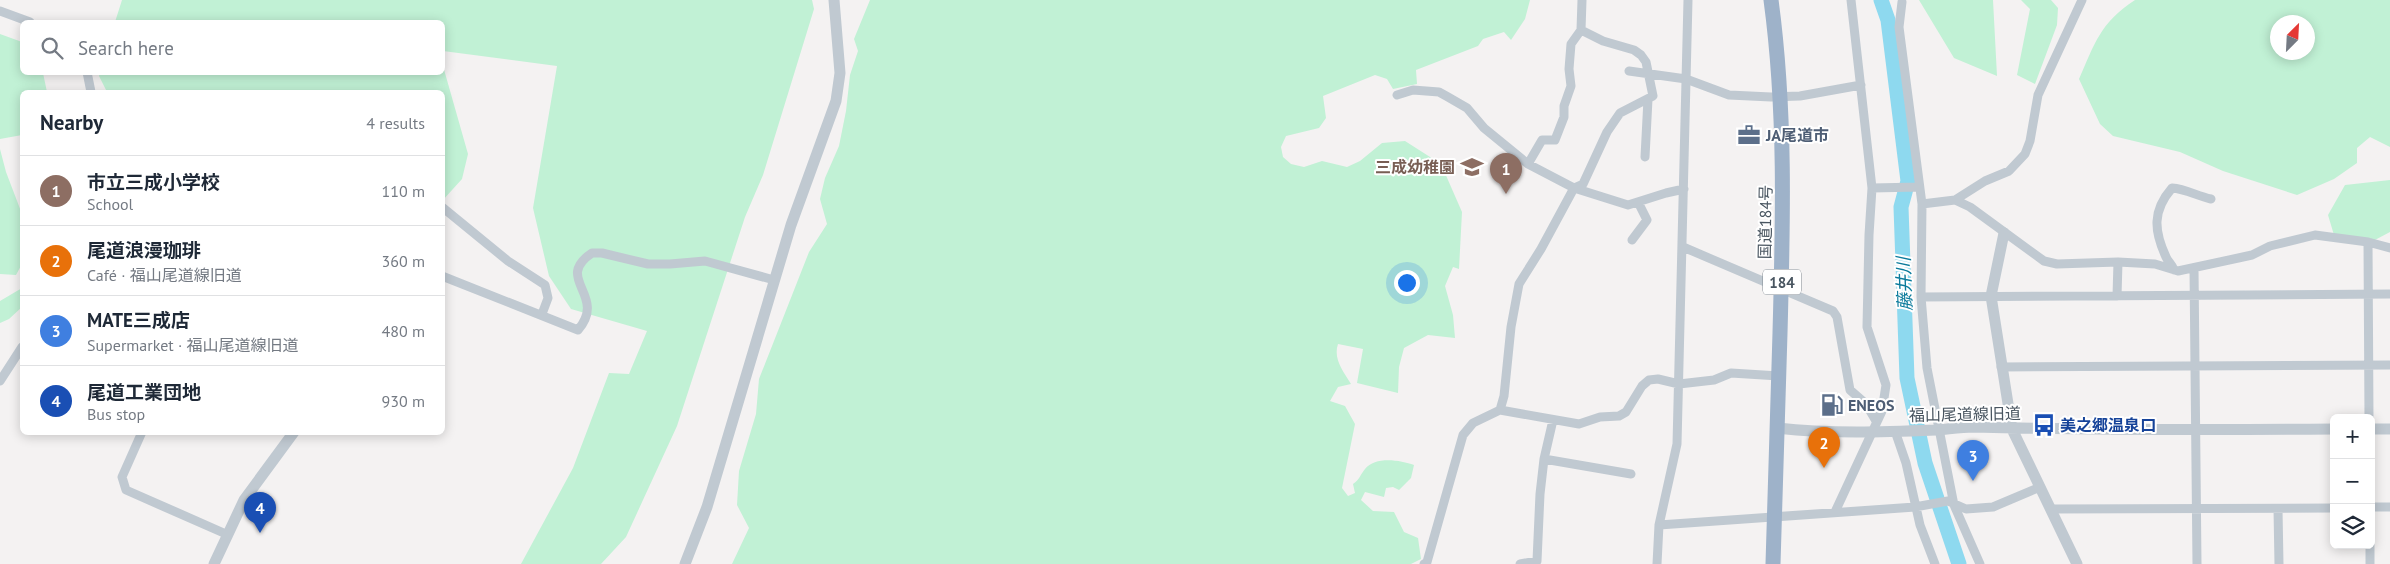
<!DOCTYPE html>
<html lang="en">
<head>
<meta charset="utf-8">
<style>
	:root { --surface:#fff; --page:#f6f6f7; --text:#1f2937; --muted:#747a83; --line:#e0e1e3; --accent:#db2777 }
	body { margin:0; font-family:"PT Sans","Noto Sans JP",sans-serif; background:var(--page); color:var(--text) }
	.controls { position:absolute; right:15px; bottom:15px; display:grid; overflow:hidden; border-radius:8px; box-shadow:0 2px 12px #0003 }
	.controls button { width:45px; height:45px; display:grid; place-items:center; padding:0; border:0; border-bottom:1px solid var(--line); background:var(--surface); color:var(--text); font:25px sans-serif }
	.compass { position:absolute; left:2270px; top:15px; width:45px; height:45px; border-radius:50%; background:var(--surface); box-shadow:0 2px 12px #0003; rotate:24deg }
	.you { position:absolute; left:1406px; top:282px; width:18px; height:18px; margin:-12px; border:4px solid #fff; border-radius:50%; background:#1a73e8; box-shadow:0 0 0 8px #1a73e833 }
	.badge { display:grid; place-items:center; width:32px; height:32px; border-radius:50%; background:var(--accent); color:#fff; font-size:16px; font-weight:700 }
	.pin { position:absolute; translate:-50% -41px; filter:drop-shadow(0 1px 2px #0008) }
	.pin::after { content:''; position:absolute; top:26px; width:18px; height:15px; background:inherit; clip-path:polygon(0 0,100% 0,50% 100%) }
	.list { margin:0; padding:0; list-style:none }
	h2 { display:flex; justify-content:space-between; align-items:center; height:65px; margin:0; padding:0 20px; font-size:21px }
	h2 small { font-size:16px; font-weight:400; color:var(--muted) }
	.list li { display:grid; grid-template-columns:32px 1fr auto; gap:15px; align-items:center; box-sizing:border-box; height:70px; padding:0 20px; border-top:1px solid var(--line) }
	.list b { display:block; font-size:19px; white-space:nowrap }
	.list p { margin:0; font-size:16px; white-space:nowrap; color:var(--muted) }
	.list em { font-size:16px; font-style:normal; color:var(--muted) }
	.icon { flex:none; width:28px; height:28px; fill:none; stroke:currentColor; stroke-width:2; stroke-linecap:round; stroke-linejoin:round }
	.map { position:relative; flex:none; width:2390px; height:564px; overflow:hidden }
	.search { position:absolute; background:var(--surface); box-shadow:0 2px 12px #0003; left:20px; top:20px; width:425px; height:55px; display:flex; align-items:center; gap:12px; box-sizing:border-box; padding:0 18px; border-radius:8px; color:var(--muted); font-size:19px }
	.panel { position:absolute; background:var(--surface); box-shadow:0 2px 12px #0003; left:20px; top:90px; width:425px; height:345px; border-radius:8px }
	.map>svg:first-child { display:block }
	.green { fill:#c1f1d5; fill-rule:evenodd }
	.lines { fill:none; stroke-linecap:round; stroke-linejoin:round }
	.river { stroke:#8ed9ef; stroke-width:15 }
	.minor { stroke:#c0c9d1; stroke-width:9 }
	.tertiary { stroke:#c0c9d1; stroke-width:11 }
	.trunk { stroke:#9eb2c9; stroke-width:15 }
	.labels { text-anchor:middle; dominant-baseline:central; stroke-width:4; stroke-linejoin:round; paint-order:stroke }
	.shield { fill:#fff; stroke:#808890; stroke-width:1 }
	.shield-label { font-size:15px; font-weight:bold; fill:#495560 }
	.service-label { font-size:16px; font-weight:bold; fill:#4e5e75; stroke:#fff; text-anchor:start }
	.education-label { font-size:16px; font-weight:bold; fill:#785e54; stroke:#fff; text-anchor:end }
	.street-label { font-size:16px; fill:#495560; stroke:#fff }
	.transit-label { font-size:16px; font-weight:bold; fill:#164399; stroke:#fff; text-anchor:start }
	.water-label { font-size:18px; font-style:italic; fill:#0a7a9b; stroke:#fff }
</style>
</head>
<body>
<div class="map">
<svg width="2390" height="564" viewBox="0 0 2390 564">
	<rect width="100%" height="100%" fill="#f4f2f2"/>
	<path class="green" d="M122 0H812L814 9 763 175 745 217 677 426 626 537 601 564H521L573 468 609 373 629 374 647 331 571 309 549 276 533 208 557 66 443 51 442 22H115Z
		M870 0H1530L1525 19 1511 40 1504 32 1483 39 1478 46 1416 70 1417 84 1393 89 1387 79 1375 75 1323 96 1326 118 1319 128 1286 136 1281 147 1283 157 1291 164 1304 167 1322 161 1347 167 1360 161 1382 143 1405 141 1441 164 1462 212 1459 269 1453 267 1445 286 1453 315 1455 338 1428 335 1404 348 1399 367 1398 393 1357 383 1363 349 1338 344C1333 359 1343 371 1351 384L1338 387 1330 401 1345 406 1355 424 1342 488 1348 496 1355 493 1353 484C1360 479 1360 475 1365 469 1375 456 1400 460 1414 465L1411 478 1399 490 1393 487 1386 488 1384 497 1365 492 1361 500 1373 511 1394 512 1404 532 1418 538 1421 559 1411 564H732L749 528 737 505 739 471 756 414 759 379 809 252 827 224 820 199 825 178 839 146 846 111 850 75 858 51 854 39Z
		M1919 0H1993L1997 76 1954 58Z
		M2021 0H2051L2058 8 2057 25 2035 84 2017 75 2030 9Z
		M2135 0H2390V147L2370 137 2357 148V163L2334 179 2297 195 2223 171 2180 152 2113 136 2100 124 2079 79C2095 43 2100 23 2135 0ZM2278 22H2308V52H2278Z
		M0 34 22 42V72L43 73 47 92H22V135L0 139Z
		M443 66 468 154 462 179 443 200 442 92H107L99 76 100 72H442Z
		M0 149 6 172 22 214V264L16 275 0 274Z
		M2390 180V232L2373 241 2334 235 2328 215 2345 185Z
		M22 288V307L9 319 0 323V301Z"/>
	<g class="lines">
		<path class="river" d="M1881 0 1888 20 1908 181 1901 207 1907 378 1925 463 1959 564"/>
		<path class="minor" d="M1902 2 1899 27 1922 204 1921 297 1927 368 1954 505 1980 564
			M0 11 30 22
			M1629 71 1686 79 1729 95 1771 97 1800 96 1861 85
			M87 72 91 92
			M1397 95 1413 90 1439 92 1448 97 1467 108 1484 128 1528 164 1574 188 1628 205 1666 193 1684 189
			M1645 157 1648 99
			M1528 164 1542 140H1555L1564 117V106L1571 86 1569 69 1571 44 1581 30 1582 0
			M1872 188 1919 187
			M1955 200 1970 207 2044 261 2057 264 2118 262 2155 264 2178 271 2252 255 2270 246 2315 235 2368 242
			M1922 204 1955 200 1985 181 2009 171 2025 154 2030 141 2038 95 2082 0
			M442 207 508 261 545 285 548 298 542 314
			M1632 240 1647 220 1638 202
			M1683 247 1833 311 1837 317 1850 390 1866 404 1876 421
			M2194 268 2197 564
			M2174 270C2172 264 2168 262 2166 257 2154 231 2152 211 2172 188 2186 189 2197 196 2211 199
			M442 276 578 330C608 295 553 279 592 253H602L648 264H670L705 261 774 280
			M2117 296 2118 262
			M1921 297 2390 294
			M2001 367 2390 365
			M0 381 22 347
			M1500 410 1579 424 1600 417 1619 416 1626 412 1642 386 1649 380 1658 379 1679 384 1714 380 1731 373 1779 376
			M2369 418 2368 242 2390 248
			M1895 431 1906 463 1920 525 1935 564
			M142 432 122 477 126 490 226 534
			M1544 459 1631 474
			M2371 507H2390
			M2052 509 2334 508
			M2278 509 2279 564
			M1835 512 1882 411 1886 385 1867 327 1869 235 1872 188 1851 0
			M1659 525 1915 507 1948 501 1966 509 1993 507 2040 487
			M2370 545V564
			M1424 564 1427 562 1463 435 1473 423 1500 410 1504 396 1511 327 1519 284 1541 249 1574 188 1583 184 1607 132 1620 113 1653 96 1646 62 1641 55 1634 50 1603 41 1581 30
			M1520 564 1537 561 1540 494 1544 459 1553 420
			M1657 564 1659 525 1677 444 1688 0"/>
		<path class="tertiary" d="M2004 233 1991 296 2012 429 2077 564
			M1777 428C1830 434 1884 432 1936 430 1949 429 1961 427 1974 427 2094 430 2214 430 2334 429
			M2371 429H2390
			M214 564 244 500 294 432
			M685 564 707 507 791 225 836 101 840 73 834 0"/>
		<path class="trunk" d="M1771 0C1786 111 1783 222 1780 333 1777 410 1776 487 1773 564"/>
	</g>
	<defs>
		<symbol id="office-bare" viewBox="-9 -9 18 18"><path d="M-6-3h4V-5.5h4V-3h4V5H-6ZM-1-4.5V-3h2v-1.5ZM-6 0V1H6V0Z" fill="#5c6f8a" stroke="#fff" stroke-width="2.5" paint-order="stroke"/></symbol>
		<symbol id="school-bare" viewBox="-9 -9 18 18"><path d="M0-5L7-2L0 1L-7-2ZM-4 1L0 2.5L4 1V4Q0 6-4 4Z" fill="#8d6e63" stroke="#fff" stroke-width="2.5" paint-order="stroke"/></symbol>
		<symbol id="fuel-bare" viewBox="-9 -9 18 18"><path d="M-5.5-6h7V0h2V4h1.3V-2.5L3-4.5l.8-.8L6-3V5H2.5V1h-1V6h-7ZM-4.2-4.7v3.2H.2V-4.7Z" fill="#5c6f8a" stroke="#fff" stroke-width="2.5" paint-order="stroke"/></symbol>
		<symbol id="bus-bare" viewBox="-9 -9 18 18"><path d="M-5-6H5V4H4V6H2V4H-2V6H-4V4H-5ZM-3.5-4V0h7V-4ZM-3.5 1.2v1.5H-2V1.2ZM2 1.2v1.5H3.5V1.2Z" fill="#1a4fb4" stroke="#fff" stroke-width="2.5" paint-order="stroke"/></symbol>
	</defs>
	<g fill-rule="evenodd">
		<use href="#office-bare" x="1733" y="119" width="32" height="32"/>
		<use href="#school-bare" x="1456" y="151" width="32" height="32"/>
		<use href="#fuel-bare" x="1816" y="389" width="32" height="32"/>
		<use href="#bus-bare" x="2028" y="409" width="32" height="32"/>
	</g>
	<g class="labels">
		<rect class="shield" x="1763" y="269.5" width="38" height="25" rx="4"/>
		<g class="shield-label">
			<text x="1782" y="282">184</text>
		</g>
		<g class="service-label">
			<text x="1766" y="135">JA尾道市</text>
			<text x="1848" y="405">ENEOS</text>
		</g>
		<g class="education-label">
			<text x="1455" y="167">三成幼稚園</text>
		</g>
		<g class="street-label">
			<text transform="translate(1765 222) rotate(-89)">国道184号</text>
			<text transform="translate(1965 414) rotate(-1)">福山尾道線旧道</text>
		</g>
		<g class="transit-label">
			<text x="2060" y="425">美之郷温泉口</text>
		</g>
		<g class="water-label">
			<text transform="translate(1904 284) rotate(-92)">藤井川</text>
		</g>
	</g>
</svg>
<div class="controls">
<button>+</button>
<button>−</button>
<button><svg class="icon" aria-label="layers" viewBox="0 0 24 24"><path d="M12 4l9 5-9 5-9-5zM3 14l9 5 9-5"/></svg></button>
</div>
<svg class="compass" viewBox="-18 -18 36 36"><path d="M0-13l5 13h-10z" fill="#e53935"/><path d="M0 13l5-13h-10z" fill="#747a83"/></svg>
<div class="you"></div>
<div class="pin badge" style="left:1506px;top:194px;background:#8d6e63">1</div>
<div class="pin badge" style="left:1824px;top:468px;background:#e8710a">2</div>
<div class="pin badge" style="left:1973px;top:481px;background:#3f7fe0">3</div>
<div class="pin badge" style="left:260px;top:533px;background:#1a4fb4">4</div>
<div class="search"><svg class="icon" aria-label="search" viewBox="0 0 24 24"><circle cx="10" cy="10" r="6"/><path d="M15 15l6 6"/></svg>Search here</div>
<section class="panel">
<h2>Nearby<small>4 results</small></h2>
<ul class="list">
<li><span class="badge" style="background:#8d6e63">1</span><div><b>市立三成小学校</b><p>School</p></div><em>110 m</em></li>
<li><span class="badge" style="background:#e8710a">2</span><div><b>尾道浪漫珈琲</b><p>Café · 福山尾道線旧道</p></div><em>360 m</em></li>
<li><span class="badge" style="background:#3f7fe0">3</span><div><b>MATE三成店</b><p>Supermarket · 福山尾道線旧道</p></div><em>480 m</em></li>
<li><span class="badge" style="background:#1a4fb4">4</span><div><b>尾道工業団地</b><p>Bus stop</p></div><em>930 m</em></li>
</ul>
</section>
</div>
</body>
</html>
